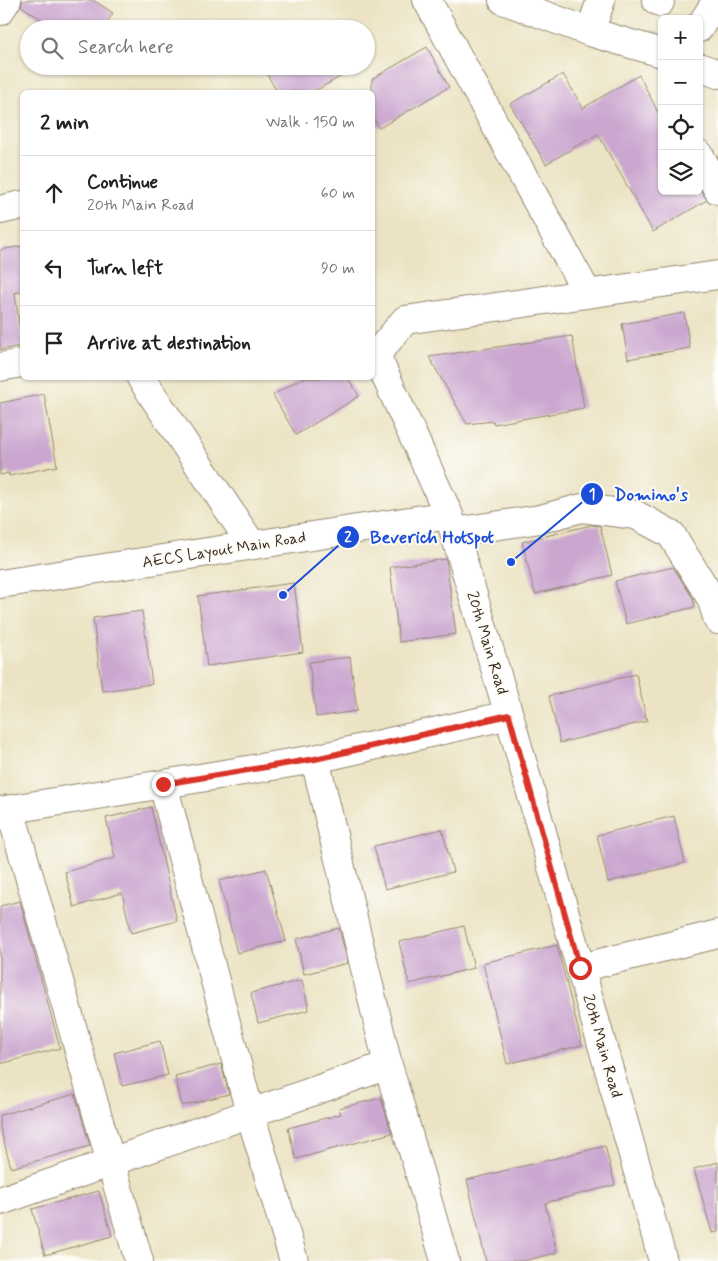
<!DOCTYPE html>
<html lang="en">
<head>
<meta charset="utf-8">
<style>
	:root { --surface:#fff; --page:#f6f6f6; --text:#222; --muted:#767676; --line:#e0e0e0 }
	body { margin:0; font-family:Mynerve,sans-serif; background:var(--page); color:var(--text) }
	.controls { position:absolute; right:15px; top:15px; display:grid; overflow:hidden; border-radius:8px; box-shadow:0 1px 4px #0004 }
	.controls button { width:45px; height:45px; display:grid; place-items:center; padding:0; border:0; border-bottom:1px solid var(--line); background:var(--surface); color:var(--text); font:25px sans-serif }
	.stop { position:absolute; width:15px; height:15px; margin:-11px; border:4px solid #d93025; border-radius:50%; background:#fff }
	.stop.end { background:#d93025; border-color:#fff; box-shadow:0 1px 5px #0008 }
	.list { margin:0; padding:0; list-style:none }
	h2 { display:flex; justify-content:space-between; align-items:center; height:65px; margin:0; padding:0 20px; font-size:21px }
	h2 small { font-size:16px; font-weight:400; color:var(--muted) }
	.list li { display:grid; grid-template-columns:32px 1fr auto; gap:15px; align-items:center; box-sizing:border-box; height:75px; padding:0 20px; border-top:1px solid var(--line) }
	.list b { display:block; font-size:19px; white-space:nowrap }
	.list p { margin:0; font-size:16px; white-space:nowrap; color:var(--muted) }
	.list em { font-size:16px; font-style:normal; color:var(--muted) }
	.icon { flex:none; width:28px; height:28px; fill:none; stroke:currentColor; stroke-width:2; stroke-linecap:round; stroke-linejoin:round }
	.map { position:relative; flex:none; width:718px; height:1261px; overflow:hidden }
	.search { position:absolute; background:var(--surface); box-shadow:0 1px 4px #0004; left:20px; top:20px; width:355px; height:55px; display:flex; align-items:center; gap:12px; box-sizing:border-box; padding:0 18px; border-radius:28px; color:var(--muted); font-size:19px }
	.panel { position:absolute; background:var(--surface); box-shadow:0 1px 4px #0004; left:20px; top:90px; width:355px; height:290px; border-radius:8px }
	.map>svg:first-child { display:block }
	.building { fill:#cba7d0 }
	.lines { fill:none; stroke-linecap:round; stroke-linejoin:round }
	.minor-casing { stroke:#938670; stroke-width:30 }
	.minor { stroke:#fff; stroke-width:28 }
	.route { stroke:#d93025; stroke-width:6 }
	.labels { text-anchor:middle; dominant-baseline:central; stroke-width:4; stroke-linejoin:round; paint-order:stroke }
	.street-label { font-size:16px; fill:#3b2a1e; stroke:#fdfcf7 }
	.leader { fill:none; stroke:#1d4ed8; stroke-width:2 }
	.callout-dot { fill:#1d4ed8; stroke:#fdfcf7; stroke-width:2 }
	.mark-label { font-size:15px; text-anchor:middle; font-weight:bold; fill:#fff }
	.callout-label { font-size:18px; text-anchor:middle; font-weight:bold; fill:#1d4ed8; stroke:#fdfcf7; stroke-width:4; stroke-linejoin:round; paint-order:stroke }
</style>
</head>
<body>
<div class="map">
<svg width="718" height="1261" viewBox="0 0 718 1261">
	<rect width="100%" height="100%" fill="#fdfcf7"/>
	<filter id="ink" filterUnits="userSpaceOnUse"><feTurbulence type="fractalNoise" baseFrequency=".02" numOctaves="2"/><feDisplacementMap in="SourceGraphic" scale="10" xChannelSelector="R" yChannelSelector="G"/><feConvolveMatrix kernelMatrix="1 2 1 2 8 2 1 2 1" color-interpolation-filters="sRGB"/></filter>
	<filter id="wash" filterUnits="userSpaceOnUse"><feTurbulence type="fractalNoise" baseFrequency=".0096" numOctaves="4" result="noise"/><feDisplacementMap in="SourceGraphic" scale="20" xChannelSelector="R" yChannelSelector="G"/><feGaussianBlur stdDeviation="1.12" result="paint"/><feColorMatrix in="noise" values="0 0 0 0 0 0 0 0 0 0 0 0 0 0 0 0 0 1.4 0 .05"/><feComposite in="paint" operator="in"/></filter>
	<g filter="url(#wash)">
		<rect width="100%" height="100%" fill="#ebe3c3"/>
		<g id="blocks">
			<path class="building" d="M23 0H93L113 13 103 29H56L21 6Z
				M427 47 449 87 379 128 372 116V79Z
				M281 66H360L313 92H277L267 74Z
				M563 74 583 108 639 75 662 120V191H699V188L707 200 653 232 598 134 546 164 510 104Z
				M22 246V291L15 293 22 346 0 350V250Z
				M684 313 690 348 628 359 622 324Z
				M572 336 584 408 494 424 493 421 467 424 429 357Z
				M302 378H348L359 396 296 435 273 395Z
				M44 394 57 466 9 476V473L0 475V403Z
				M591 525 600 526 612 575 535 594 522 542Z
				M446 559 456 634 399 642 390 567Z
				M673 567 693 598 695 607 626 624 615 581Z
				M294 583 303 652 207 666 198 596Z
				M142 611 152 684 102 691 93 618Z
				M350 657 357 711 316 717 309 662Z
				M636 674 647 721 560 743 549 696Z
				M151 807 177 921 131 933 122 893 74 907 65 872 115 858 106 818Z
				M674 816 685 863 608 882 597 835Z
				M442 829 453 872 385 889 374 846Z
				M266 869 286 941 237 953 219 881Z
				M20 901 60 1048 0 1064V906Z
				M464 926 474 968 409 984 399 942Z
				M339 928 348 963 304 974 296 939Z
				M557 945 582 1045 507 1064 483 963Z
				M302 980 309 1010 258 1023 251 993Z
				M160 1041 168 1075 122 1086 114 1053Z
				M221 1064 229 1094 182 1106 175 1076Z
				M75 1094 90 1146 11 1168 0 1127V1115Z
				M381 1098 392 1133 296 1159 288 1128 341 1114 339 1108Z
				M605 1146 615 1185 545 1203 557 1253 523 1261H486L467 1180Z
				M718 1162V1232L712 1233 694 1169Z
				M99 1191 112 1236 45 1255 32 1209Z"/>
		</g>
	</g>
	<g filter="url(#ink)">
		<use href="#blocks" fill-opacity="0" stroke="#938670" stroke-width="1"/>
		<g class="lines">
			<defs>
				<path id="minor" d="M427 0 587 293
					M503 0 590 32 662 53
					M656 0 660 2
					M0 11 7 0
					M699 28 717 0
					M590 32 601 0
					M699 67 718 74
					M699 154 718 190
					M0 210 22 205
					M0 367 22 363
					M141 378 252 545
					M454 532 540 519 582 508 636 515 671 534 711 598 718 620
					M0 584 449 515
					M315 759 388 1065 445 1261
					M163 784 250 1113 294 1261
					M10 809 139 1261
					M0 811 315 759 509 715
					M580 968 718 934
					M0 1201 388 1065
					M663 1261 509 715 449 515 376 355 405 320 718 275"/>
			</defs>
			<use href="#minor" class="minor-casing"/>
			<use href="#minor" class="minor"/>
		</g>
	</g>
	<g class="lines" filter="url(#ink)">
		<path class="route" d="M163 784 315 759 509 715 580 968"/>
	</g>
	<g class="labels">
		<g class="street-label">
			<text transform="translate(224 550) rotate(-9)">AECS Layout Main Road</text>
			<text transform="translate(487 643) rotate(73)">20th Main Road</text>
			<text transform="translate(602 1046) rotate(74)">20th Main Road</text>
		</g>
	</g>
	<path class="leader" d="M511 562L592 494M283 595L348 537"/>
	<g class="callout-dot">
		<circle cx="511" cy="562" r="5"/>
		<circle cx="283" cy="595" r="5"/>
		<circle cx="592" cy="494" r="12"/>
		<circle cx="348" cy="537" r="12"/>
	</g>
	<g class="mark-label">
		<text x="592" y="499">1</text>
		<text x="348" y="542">2</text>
	</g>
	<g class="callout-label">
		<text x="651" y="500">Domino's</text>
		<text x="432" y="543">Beverich Hotspot</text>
	</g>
</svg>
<div class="controls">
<button>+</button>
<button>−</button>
<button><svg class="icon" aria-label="locate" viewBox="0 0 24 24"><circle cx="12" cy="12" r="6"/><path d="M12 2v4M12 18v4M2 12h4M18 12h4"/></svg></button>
<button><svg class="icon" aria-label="layers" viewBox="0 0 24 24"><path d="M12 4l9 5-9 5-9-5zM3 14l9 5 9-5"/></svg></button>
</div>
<div class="stop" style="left:580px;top:968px"></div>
<div class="stop end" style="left:163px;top:784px"></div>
<div class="search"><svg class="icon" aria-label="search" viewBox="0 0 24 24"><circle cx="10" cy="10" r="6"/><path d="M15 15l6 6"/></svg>Search here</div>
<section class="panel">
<h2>2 min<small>Walk · 150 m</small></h2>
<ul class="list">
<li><svg class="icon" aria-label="ahead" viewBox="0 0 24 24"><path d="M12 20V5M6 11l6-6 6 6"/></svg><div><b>Continue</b><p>20th Main Road</p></div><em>60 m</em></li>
<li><svg class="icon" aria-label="left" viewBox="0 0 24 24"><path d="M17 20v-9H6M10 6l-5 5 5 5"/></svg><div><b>Turn left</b></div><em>90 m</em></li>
<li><svg class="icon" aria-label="arrive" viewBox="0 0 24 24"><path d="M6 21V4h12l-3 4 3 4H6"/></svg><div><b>Arrive at destination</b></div></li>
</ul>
</section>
</div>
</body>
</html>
